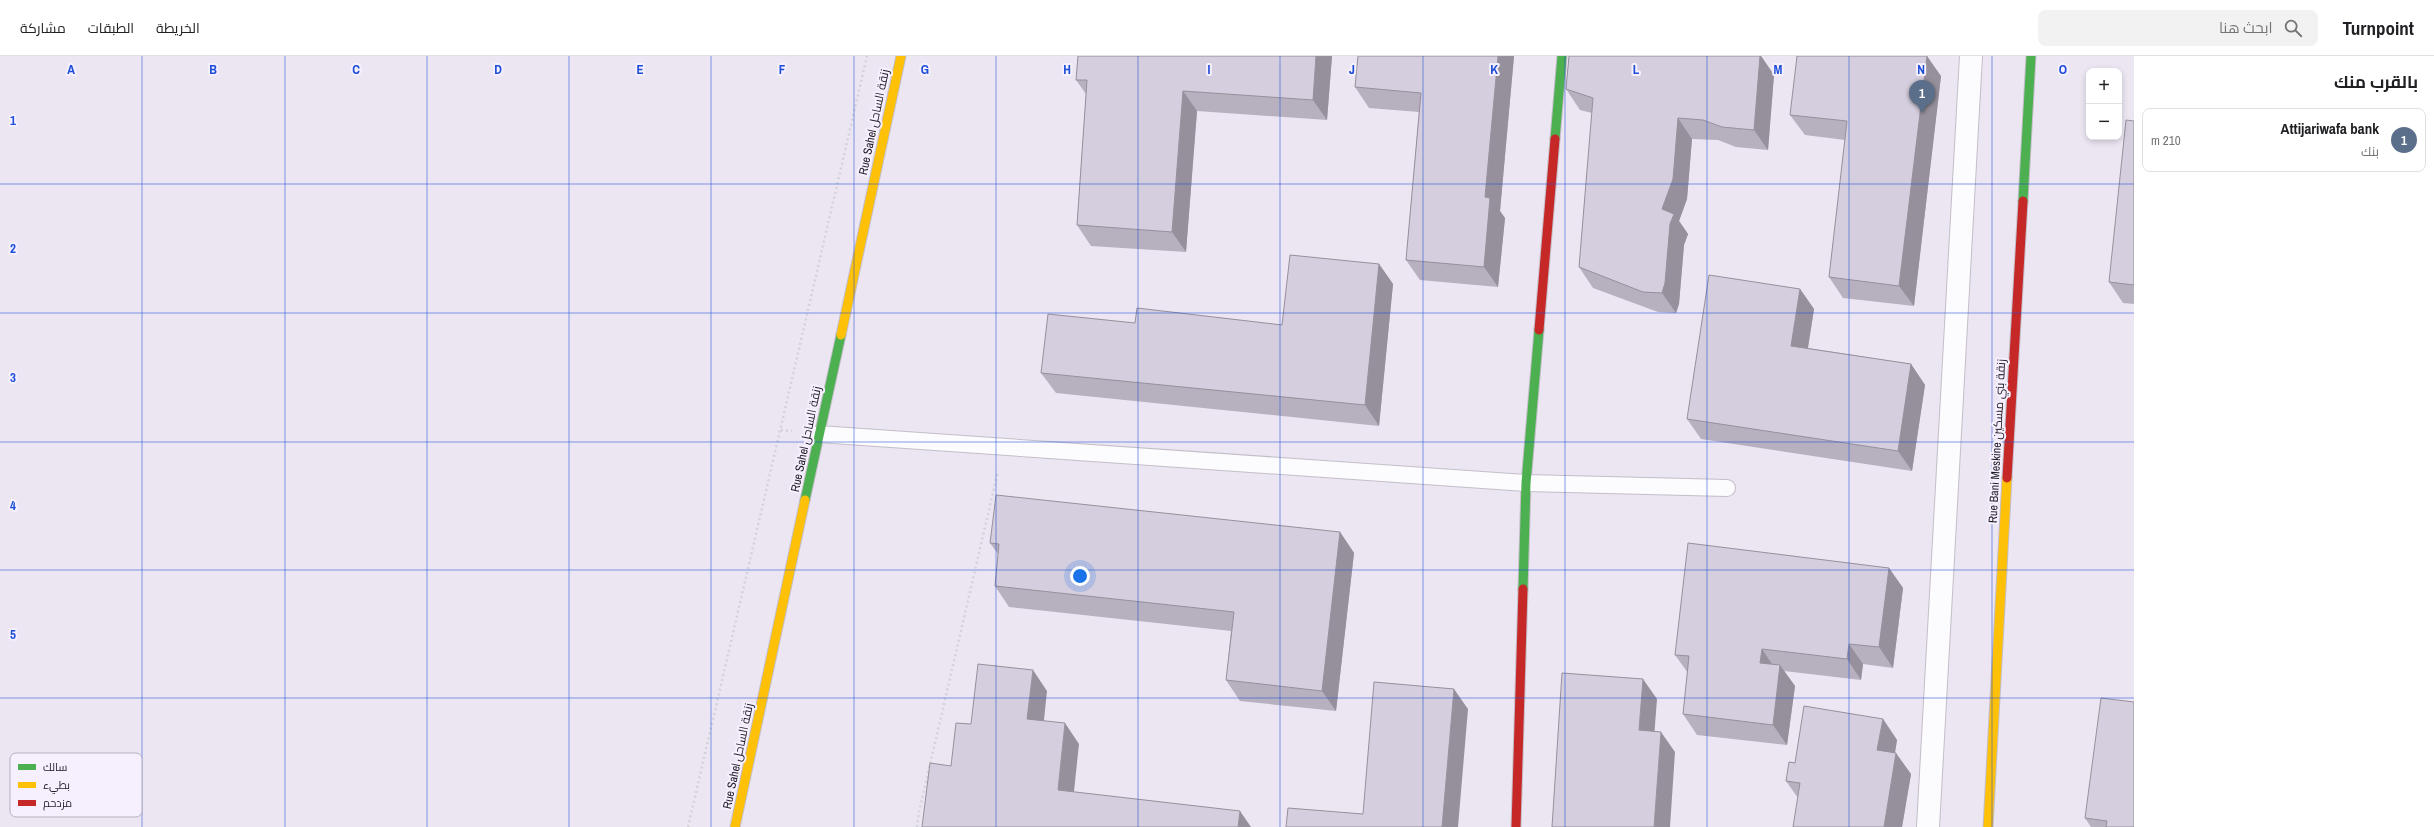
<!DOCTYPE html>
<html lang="ar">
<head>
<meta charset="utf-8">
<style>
	:root { --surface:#fff; --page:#f2f2f2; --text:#202124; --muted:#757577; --line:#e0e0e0; --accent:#2563eb }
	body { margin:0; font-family:"Archivo Narrow",Cairo,sans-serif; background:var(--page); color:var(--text); direction:rtl }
	.controls { position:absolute; right:12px; top:12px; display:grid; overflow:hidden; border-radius:8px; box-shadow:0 2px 6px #0003 }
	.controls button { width:36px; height:36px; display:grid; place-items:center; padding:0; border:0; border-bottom:1px solid var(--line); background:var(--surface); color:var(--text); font:20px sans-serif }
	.you { position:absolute; left:1080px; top:520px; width:14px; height:14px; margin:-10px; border:3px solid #fff; border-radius:50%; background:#1a73e8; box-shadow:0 0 0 6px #1a73e833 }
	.badge { display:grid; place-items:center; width:26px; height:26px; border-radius:50%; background:var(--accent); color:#fff; font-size:13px; font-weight:700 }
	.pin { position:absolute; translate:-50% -33px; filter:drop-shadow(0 1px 2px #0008) }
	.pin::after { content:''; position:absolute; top:21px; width:14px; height:12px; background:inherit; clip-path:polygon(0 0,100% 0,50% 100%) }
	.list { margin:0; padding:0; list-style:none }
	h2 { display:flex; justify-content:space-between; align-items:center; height:52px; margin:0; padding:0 16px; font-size:17px }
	h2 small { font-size:13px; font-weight:400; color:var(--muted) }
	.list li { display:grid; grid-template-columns:26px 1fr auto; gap:12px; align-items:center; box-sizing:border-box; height:64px; margin:0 8px 8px; padding:0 8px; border:1px solid var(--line); border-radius:8px }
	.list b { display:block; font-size:15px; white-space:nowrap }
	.list p { margin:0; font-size:13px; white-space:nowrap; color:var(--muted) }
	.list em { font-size:13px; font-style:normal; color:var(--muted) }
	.icon { flex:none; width:22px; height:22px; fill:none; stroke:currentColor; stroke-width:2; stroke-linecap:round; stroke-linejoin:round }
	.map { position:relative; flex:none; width:2134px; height:771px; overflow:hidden; direction:ltr }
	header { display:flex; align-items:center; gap:24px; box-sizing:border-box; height:56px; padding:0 20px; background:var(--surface); border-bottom:1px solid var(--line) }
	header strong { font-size:19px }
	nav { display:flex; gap:22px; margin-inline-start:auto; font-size:14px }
	.search { width:280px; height:36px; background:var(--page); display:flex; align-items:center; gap:10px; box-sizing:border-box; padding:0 14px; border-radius:8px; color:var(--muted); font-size:15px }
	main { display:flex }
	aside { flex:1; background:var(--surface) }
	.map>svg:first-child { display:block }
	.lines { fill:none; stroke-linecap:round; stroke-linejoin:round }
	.lane-casing { stroke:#c3bec8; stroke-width:18 }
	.street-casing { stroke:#c3bec8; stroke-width:24 }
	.fast-casing { stroke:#c3bec8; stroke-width:11 }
	.slow-casing { stroke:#c3bec8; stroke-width:11 }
	.jam-casing { stroke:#c3bec8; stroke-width:11 }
	.path { stroke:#d4d2d6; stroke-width:2.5; stroke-dasharray:2 3; stroke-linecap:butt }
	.lane { stroke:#fcfbfd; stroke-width:16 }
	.street { stroke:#fcfbfd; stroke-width:22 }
	.fast { stroke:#4caf50; stroke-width:9 }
	.slow { stroke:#ffc107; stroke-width:9 }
	.jam { stroke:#c62828; stroke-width:9 }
	.wall { fill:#b7b1bf }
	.shaded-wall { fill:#95909b }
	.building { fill:#d5cede; stroke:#95909b }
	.grid { fill:none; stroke:#1d4ed8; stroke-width:1; stroke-opacity:0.55 }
	.labels { text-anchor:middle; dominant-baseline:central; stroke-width:4; stroke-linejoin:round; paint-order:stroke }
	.street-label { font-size:12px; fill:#211d25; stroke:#f6f0fe }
	.key { fill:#f6f0fe; stroke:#b6b1bd; stroke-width:1 }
	.key-label { font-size:11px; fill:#211d25 }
	.grid-label { font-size:13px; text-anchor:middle; font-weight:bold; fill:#1d4ed8; stroke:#f6f0fe; stroke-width:4; stroke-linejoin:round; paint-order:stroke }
</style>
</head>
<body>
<header>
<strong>Turnpoint</strong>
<div class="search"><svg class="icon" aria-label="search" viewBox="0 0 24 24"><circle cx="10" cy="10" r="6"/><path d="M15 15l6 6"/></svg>ابحث هنا</div>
<nav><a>الخريطة</a><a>الطبقات</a><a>مشاركة</a></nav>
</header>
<main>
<aside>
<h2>بالقرب منك<small></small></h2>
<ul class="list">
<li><span class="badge" style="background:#5c6f8a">1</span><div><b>Attijariwafa bank</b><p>بنك</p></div><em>210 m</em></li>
</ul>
</aside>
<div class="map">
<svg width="2134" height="771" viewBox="0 0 2134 771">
	<rect width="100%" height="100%" fill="#ece6f3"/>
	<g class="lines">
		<defs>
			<path id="lane" d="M819 378 1526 427 1727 432"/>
			<path id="street" d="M1928 771 1971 0"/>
			<path id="fast" d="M1555 83 1562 0
				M2023 145 2031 0
				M805 444 841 279
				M1523 533 1526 427 1539 274"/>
			<path id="slow" d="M841 279 901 0
				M735 771 805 444
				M1988 771 2007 422"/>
			<path id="jam" d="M1539 274 1555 83
				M2007 422 2023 145
				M1516 771 1523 533"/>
		</defs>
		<use href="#lane" class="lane-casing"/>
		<use href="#street" class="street-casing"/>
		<use href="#fast" class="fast-casing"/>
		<use href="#slow" class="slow-casing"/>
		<use href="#jam" class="jam-casing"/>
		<path class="path" d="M781 374 792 375
			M688 771 867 0
			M917 771 919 756 998 415"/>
		<use href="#lane" class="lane"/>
		<use href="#street" class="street"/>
		<use href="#fast" class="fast"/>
		<use href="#slow" class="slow"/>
		<use href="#jam" class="jam"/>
	</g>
	<path class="wall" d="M1078 0H1332L1327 64 1197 55 1186 196 1091 190 1077 169 1086 38 1076 24Z
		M1358 0H1514L1500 155 1505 162 1498 231 1420 224 1406 204 1419 56 1369 52 1355 31Z
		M1569 0H1761L1774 19 1768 94 1736 91 1718 84 1692 83 1687 143 1679 165 1688 178 1684 189 1679 248 1676 257 1658 256 1593 232 1579 211 1592 57 1580 54 1566 33Z
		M1941 20 1914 250 1843 242 1829 221 1845 84 1805 79 1790 59Z
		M2134 65V248L2123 247 2109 226Z
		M1379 208 1393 228 1379 370 1056 337 1041 317 1135 267 1282 269Z
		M1800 233 1814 253 1808 292 1911 308 1925 329 1912 415 1701 383 1687 363Z
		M1340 476 1354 497 1336 655 1240 645 1226 624 1231 575 1009 551 995 530 998 498 990 487Z
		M1889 512 1903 532 1893 612 1863 608 1861 624 1784 615 1795 630 1787 689 1697 679 1683 658 1688 617 1675 599Z
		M2134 646V771H2091L2085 762Z
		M1883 663 1897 684 1895 697 1911 718 1902 771H1793L1798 742 1786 725 1795 707Z"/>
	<path class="shaded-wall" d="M1316 0H1332L1327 64 1313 44Z
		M1498 0H1514L1500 155 1505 162 1498 231 1484 211 1485 141Z
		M1760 0H1761L1774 19 1768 94 1754 74Z
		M1927 0 1941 20 1914 250 1899 230Z
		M1183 35 1197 55 1186 196 1172 176Z
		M1678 62 1692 83 1687 143 1679 165 1688 178 1684 189 1679 248 1676 257 1662 237V153Z
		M1379 208 1393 228 1379 370 1365 349Z
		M1800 233 1814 253 1805 310 1791 290Z
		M1911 308 1925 329 1912 415 1898 395Z
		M1340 476 1354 497 1336 655 1322 635Z
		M1889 512 1903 532 1893 612 1879 591Z
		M1849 588 1863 608 1861 624 1847 603Z
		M1762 593 1776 614 1760 607Z
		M1780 609 1795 630 1787 689 1773 669Z
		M1033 614 1047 635 1042 683 1027 663Z
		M1643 623 1657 643 1653 695 1639 674Z
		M1454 633 1468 653 1458 771H1442Z
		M1883 663 1897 684 1892 714 1877 694Z
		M1065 667 1079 688 1072 754 1058 734Z
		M1661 676 1675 696 1670 771H1654Z
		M1896 697 1911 718 1902 771H1884Z
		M1240 755 1251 771H1238Z"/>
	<path class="building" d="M1078 0H1316L1313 44 1183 35 1172 176 1077 169 1087 24H1076Z
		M1358 0H1498L1485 141 1490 142 1484 211 1406 204 1421 37 1355 31Z
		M1569 0H1760L1754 74 1722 71 1703 64 1678 62 1673 123 1662 153 1674 158 1670 168 1665 227 1662 237 1643 236 1579 211 1593 42 1566 33Z
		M1797 0H1927L1899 230 1829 221 1847 65 1790 59Z
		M2126 64 2134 65V229L2109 226Z
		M1290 199 1379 208 1365 349 1041 317 1048 258 1135 267 1137 252 1282 269Z
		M1709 219 1800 233 1791 290 1911 308 1898 395 1687 363Z
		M996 439 1340 476 1322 635 1226 624 1234 556 995 530 999 488 990 487Z
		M1688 487 1889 512 1879 591 1849 588 1847 603 1762 593 1760 607 1780 609 1773 669 1683 658 1689 600 1675 599Z
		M978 608 1033 614 1027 663 1065 667 1058 734 1240 755 1238 771H922L930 707 951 710 956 667 971 668Z
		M1562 617 1643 623 1639 674 1661 676 1654 771H1552Z
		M1374 626 1454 633 1442 771H1286L1288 752 1363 758Z
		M2101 642 2134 646V771H2106L2107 765 2085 762Z
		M1804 650 1883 663 1877 694 1896 697 1884 771H1793L1800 727 1786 725 1789 706 1795 707Z"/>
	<path class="grid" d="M142 0V771M285 0V771M427 0V771M569 0V771M711 0V771M854 0V771M996 0V771M1138 0V771M1280 0V771M1423 0V771M1565 0V771M1707 0V771M1849 0V771M1992 0V771M0 128H2134M0 257H2134M0 386H2134M0 514H2134M0 642H2134"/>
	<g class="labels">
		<g class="street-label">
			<text transform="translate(874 66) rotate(-78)">Rue Sahel زنقة الساحل</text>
			<text transform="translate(806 383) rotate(-78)">Rue Sahel زنقة الساحل</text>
			<text transform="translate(1997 385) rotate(-87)">Rue Bani Meskine زنقة بني مسكين</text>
			<text transform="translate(738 700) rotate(-78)">Rue Sahel زنقة الساحل</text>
		</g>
	</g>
	<rect x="10" y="697" width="132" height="64" rx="6" class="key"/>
	<rect x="18" y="708" width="18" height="6" fill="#4caf50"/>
	<rect x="18" y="726" width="18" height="6" fill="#ffc107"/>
	<rect x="18" y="744" width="18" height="6" fill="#c62828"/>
	<g class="key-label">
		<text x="43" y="715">سالك</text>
		<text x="43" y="733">بطيء</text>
		<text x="43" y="751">مزدحم</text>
	</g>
	<g class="grid-label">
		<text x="71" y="18">A</text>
		<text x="213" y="18">B</text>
		<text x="356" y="18">C</text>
		<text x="498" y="18">D</text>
		<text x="640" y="18">E</text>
		<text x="782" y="18">F</text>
		<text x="925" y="18">G</text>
		<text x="1067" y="18">H</text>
		<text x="1209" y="18">I</text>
		<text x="1352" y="18">J</text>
		<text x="1494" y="18">K</text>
		<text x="1636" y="18">L</text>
		<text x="1778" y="18">M</text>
		<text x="1921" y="18">N</text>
		<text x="2063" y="18">O</text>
		<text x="13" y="69">1</text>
		<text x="13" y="197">2</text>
		<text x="13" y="326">3</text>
		<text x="13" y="454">4</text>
		<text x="13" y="583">5</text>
	</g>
</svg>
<div class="controls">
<button>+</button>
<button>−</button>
</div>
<div class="you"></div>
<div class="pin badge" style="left:1922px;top:57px;background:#5c6f8a">1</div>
</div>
</main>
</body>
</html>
